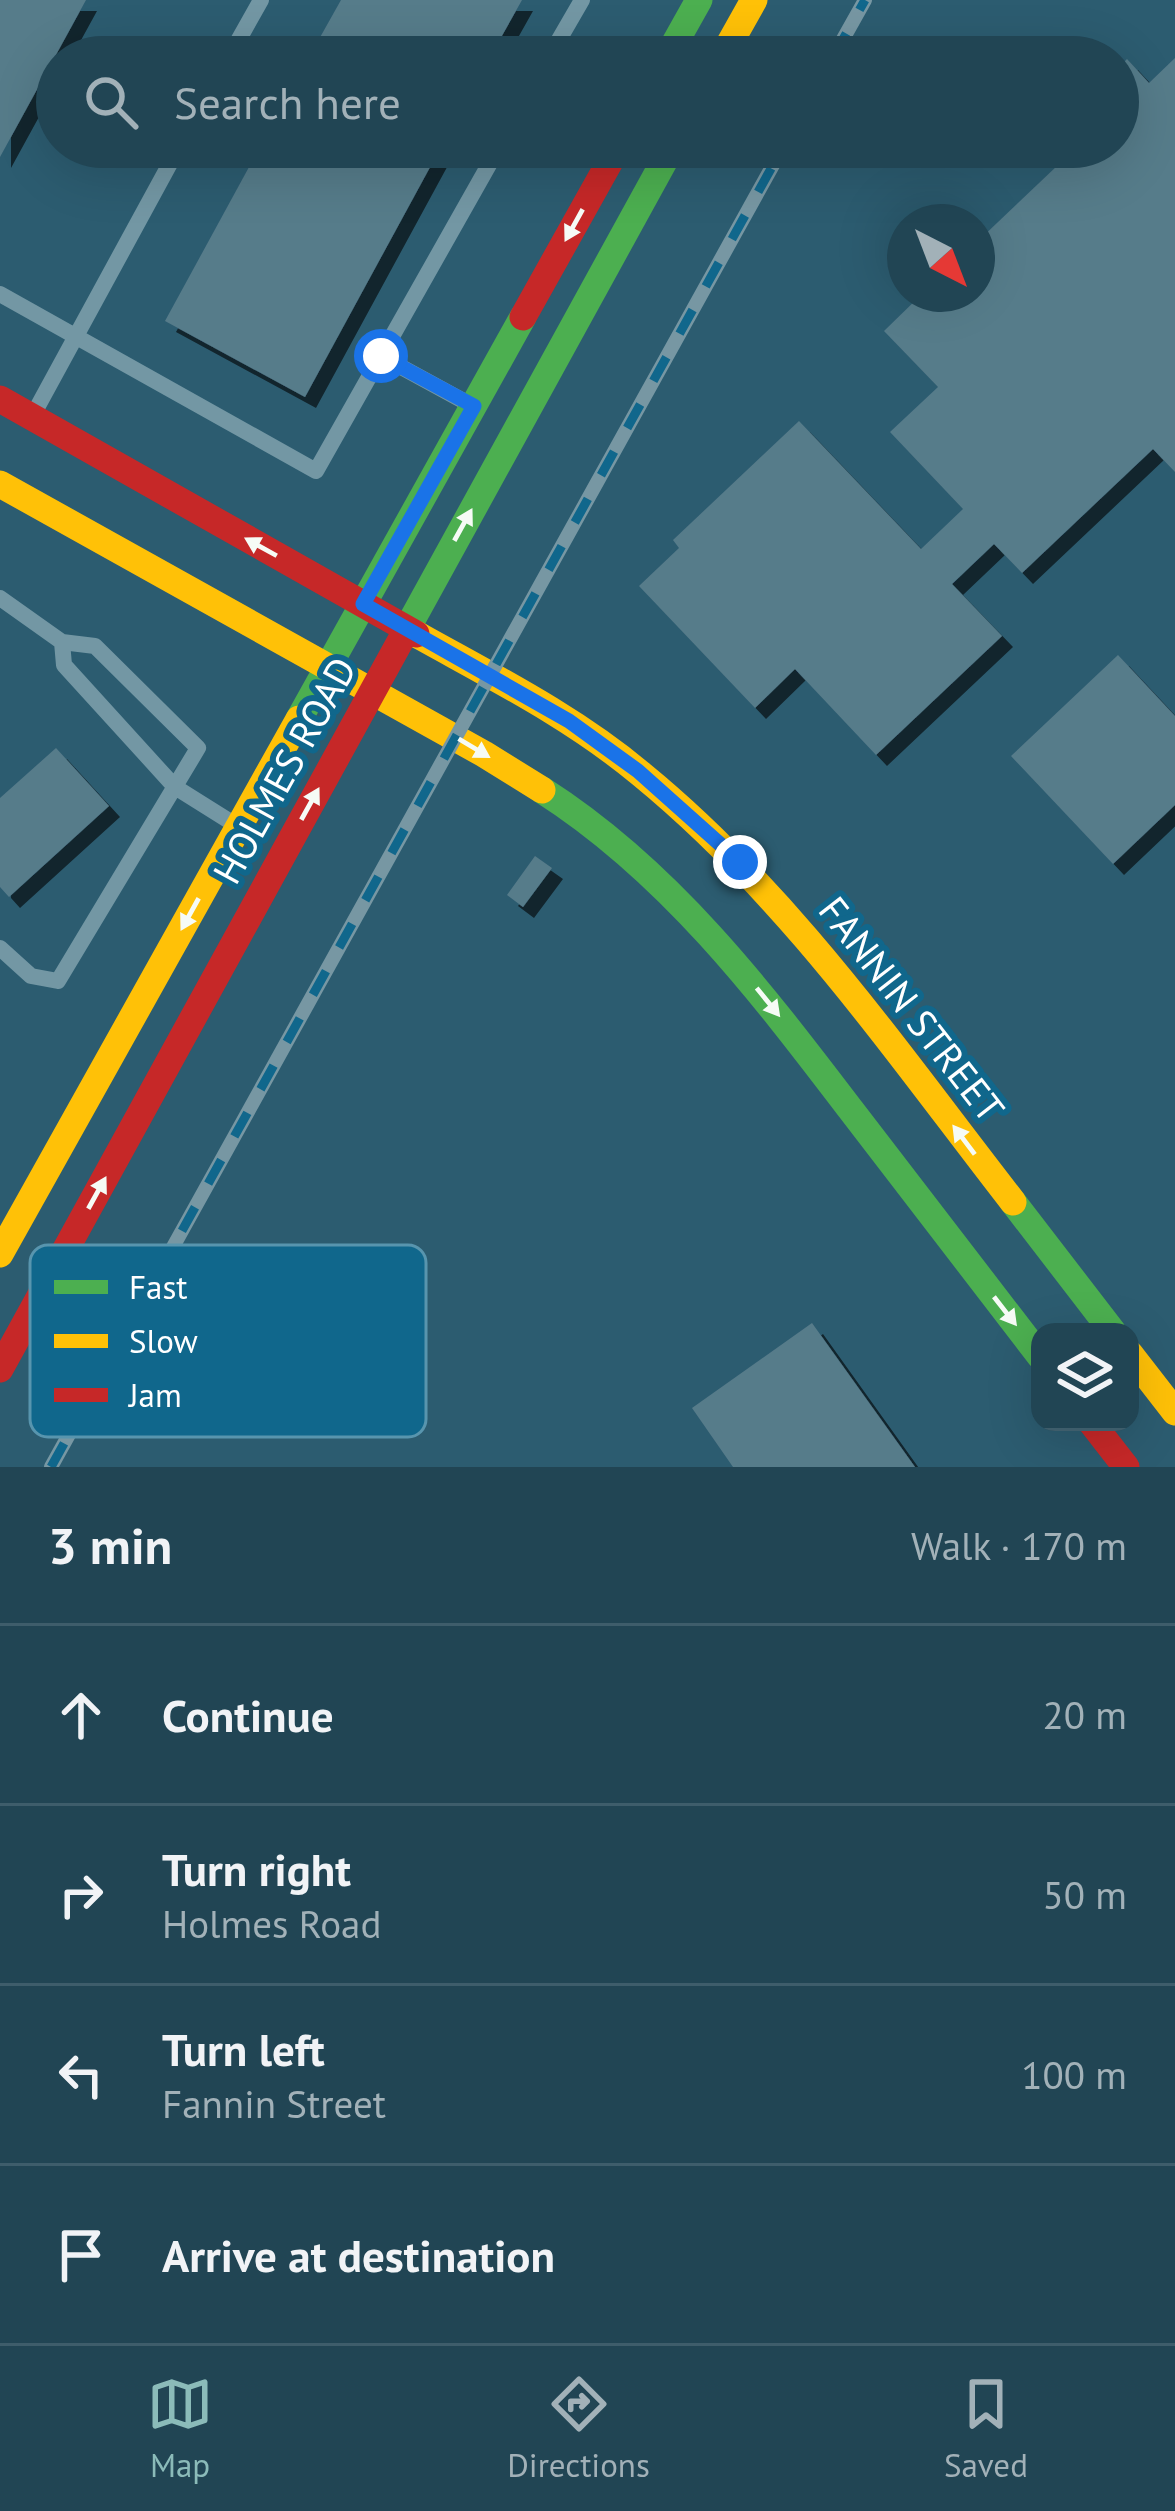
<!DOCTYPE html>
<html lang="en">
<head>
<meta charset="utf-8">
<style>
	:root { --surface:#214554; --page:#2d4f5e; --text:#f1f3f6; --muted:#a2b1b8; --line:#3e5d6b; --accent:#8bbbb9 }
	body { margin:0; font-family:"PT Sans",sans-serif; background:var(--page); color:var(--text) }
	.controls { position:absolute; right:36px; bottom:36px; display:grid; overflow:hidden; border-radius:24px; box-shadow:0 12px 48px #0002 }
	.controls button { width:108px; height:108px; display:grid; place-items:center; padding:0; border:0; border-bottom:3px solid var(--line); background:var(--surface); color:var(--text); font:60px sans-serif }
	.compass { position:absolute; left:887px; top:204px; width:108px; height:108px; border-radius:50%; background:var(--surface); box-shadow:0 12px 48px #0002; rotate:138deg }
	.stop { position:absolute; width:36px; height:36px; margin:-27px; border:9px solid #1a73e8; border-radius:50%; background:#fff }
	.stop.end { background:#1a73e8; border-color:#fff; box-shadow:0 3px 12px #0008 }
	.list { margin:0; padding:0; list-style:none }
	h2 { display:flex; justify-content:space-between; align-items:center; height:156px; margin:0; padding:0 48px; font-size:51px }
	h2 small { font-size:39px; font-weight:400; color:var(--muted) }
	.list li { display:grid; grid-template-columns:78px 1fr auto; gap:36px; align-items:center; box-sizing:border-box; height:180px; padding:0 48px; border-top:3px solid var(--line) }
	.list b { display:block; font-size:45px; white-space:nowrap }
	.list p { margin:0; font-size:39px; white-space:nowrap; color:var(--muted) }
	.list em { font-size:39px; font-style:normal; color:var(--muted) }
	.icon { flex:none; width:66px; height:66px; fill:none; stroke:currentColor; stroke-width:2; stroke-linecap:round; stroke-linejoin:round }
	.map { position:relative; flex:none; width:1175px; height:1467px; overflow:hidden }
	.search { position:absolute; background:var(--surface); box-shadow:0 12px 48px #0002; left:36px; right:36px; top:36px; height:132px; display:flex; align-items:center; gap:30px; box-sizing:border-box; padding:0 42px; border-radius:66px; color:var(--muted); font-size:45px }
	.sheet { height:876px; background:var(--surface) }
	nav { display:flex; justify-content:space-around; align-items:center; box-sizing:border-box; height:168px; border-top:3px solid var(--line); background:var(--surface); font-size:33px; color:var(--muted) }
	nav a { display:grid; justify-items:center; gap:6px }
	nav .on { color:var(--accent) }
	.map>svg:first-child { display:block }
	.building { fill:#577b8a; filter:url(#shadow) }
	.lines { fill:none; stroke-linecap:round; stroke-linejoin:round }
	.lane { stroke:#7397a4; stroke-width:16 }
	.fast { stroke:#4caf50; stroke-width:27 }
	.slow { stroke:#ffc107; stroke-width:27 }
	.jam { stroke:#c62828; stroke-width:27 }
	.rail-casing { stroke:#7797a3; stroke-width:14 }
	.rail { stroke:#10678c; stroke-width:9; stroke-dasharray:27; stroke-linecap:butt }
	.oneway { fill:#f6fbf6 }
	.route { stroke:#1a73e8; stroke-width:15 }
	.labels { text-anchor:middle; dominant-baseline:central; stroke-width:12; stroke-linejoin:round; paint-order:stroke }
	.street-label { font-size:39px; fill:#fff; stroke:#10678c }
	.key { fill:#10678c; stroke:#5895ae; stroke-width:3 }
	.key-label { font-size:33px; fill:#fff }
</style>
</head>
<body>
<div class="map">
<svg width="1175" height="1467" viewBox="0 0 1175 1467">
	<defs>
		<filter id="shadow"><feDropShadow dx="11" dy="11" stdDeviation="0" flood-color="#0009"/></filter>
	</defs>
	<rect width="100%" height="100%" fill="#2c5c70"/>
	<path class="building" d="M0 0H86L0 157Z
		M341 0H522L490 57H309Z
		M1175 58V472L1153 449 1022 573 994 544 952 584 1002 636 876 755 795 669 755 708 639 586 679 548 673 540 799 421 921 549 963 509 890 432 938 387 884 331 922 294H977V242L1077 147H1118V68L1127 59 1149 83Z
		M260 147H441L305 397 165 321Z
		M1118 655 1175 716V805L1113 864 1011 756Z
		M56 748 109 806 9 897 0 887V798Z
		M535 856 552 868 523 907 507 895Z
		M812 1323 915 1467H733L692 1408Z"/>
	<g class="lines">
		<path class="lane" d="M229 57 261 0
			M549 57 582 0
			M0 294 316 471 499 147
			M381 356 469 404
			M33 415 179 147
			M0 598 62 642 95 646 198 748 58 981 31 976 0 948
			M62 642 64 665 175 787 234 824"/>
		<path class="fast" d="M667 57 699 0
			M402 638 672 147
			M299 719 523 317
			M542 790C669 871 761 992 851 1110 914 1192 977 1274 1040 1356
			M1013 1202 1113 1332"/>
		<path class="slow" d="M722 57 754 0
			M0 484 484 754 542 790
			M416 634C493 677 573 717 641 774 789 895 897 1053 1013 1202
			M0 1254 299 719
			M1130 1354 1175 1412"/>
		<path class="jam" d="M523 317 618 147
			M0 399 416 634
			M0 1369 402 638
			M1091 1422 1126 1467"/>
		<defs>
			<path id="rail" d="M833 57 865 0
				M51 1467 783 147"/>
		</defs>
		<use href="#rail" class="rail-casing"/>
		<use href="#rail" class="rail"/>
	</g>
	<defs><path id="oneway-solid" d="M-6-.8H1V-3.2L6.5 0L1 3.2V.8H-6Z" transform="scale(3)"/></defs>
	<g class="oneway">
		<use href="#oneway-solid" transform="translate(574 225) rotate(119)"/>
		<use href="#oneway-solid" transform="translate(463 525) rotate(-61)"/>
		<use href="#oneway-solid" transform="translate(261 547) rotate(-151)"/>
		<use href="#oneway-solid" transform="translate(474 748) rotate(31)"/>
		<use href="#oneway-solid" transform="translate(310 804) rotate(-61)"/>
		<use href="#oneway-solid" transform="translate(190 914) rotate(119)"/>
		<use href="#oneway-solid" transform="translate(768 1002) rotate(51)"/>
		<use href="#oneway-solid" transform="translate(964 1140) rotate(-127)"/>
		<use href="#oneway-solid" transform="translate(97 1193) rotate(-61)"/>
		<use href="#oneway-solid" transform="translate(1005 1311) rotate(52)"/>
	</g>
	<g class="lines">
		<path class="route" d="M381 356 474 406 363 604 569 721 638 771 740 862"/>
	</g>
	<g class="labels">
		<g class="street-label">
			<text transform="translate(284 770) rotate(-61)">HOLMES ROAD</text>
			<text transform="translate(912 1009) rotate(52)">FANNIN STREET</text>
		</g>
	</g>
	<rect x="30" y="1245" width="396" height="192" rx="18" class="key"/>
	<rect x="54" y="1280" width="54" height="14" fill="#4caf50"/>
	<rect x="54" y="1334" width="54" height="14" fill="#ffc107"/>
	<rect x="54" y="1388" width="54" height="14" fill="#c62828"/>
	<g class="key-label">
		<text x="129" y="1299">Fast</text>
		<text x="129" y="1353">Slow</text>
		<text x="129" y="1407">Jam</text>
	</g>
</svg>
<div class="controls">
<button><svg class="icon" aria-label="layers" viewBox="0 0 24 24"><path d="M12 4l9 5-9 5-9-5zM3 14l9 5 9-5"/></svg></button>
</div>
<svg class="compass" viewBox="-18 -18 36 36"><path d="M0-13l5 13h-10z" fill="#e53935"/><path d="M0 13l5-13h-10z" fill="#a2b1b8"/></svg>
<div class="stop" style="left:381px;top:356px"></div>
<div class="stop end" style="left:740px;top:862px"></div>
<div class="search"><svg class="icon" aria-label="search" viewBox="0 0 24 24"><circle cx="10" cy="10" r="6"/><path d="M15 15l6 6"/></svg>Search here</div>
</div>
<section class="sheet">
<h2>3 min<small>Walk · 170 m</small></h2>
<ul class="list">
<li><svg class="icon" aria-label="ahead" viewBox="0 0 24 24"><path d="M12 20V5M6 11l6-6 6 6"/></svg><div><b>Continue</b></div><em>20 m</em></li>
<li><svg class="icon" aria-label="right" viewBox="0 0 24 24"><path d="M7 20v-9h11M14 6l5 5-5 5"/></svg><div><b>Turn right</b><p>Holmes Road</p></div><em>50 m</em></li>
<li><svg class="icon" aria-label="left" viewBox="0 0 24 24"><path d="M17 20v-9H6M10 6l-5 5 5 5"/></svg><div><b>Turn left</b><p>Fannin Street</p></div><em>100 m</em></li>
<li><svg class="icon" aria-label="arrive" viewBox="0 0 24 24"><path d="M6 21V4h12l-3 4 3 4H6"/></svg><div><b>Arrive at destination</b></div></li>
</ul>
</section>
<nav>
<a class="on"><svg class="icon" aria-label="map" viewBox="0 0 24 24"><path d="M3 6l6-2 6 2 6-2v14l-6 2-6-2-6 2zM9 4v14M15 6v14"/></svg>Map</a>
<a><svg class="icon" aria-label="directions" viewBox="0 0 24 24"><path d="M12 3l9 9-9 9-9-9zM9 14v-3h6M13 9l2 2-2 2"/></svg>Directions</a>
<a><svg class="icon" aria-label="saved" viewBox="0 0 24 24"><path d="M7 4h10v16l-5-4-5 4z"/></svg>Saved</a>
</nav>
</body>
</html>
